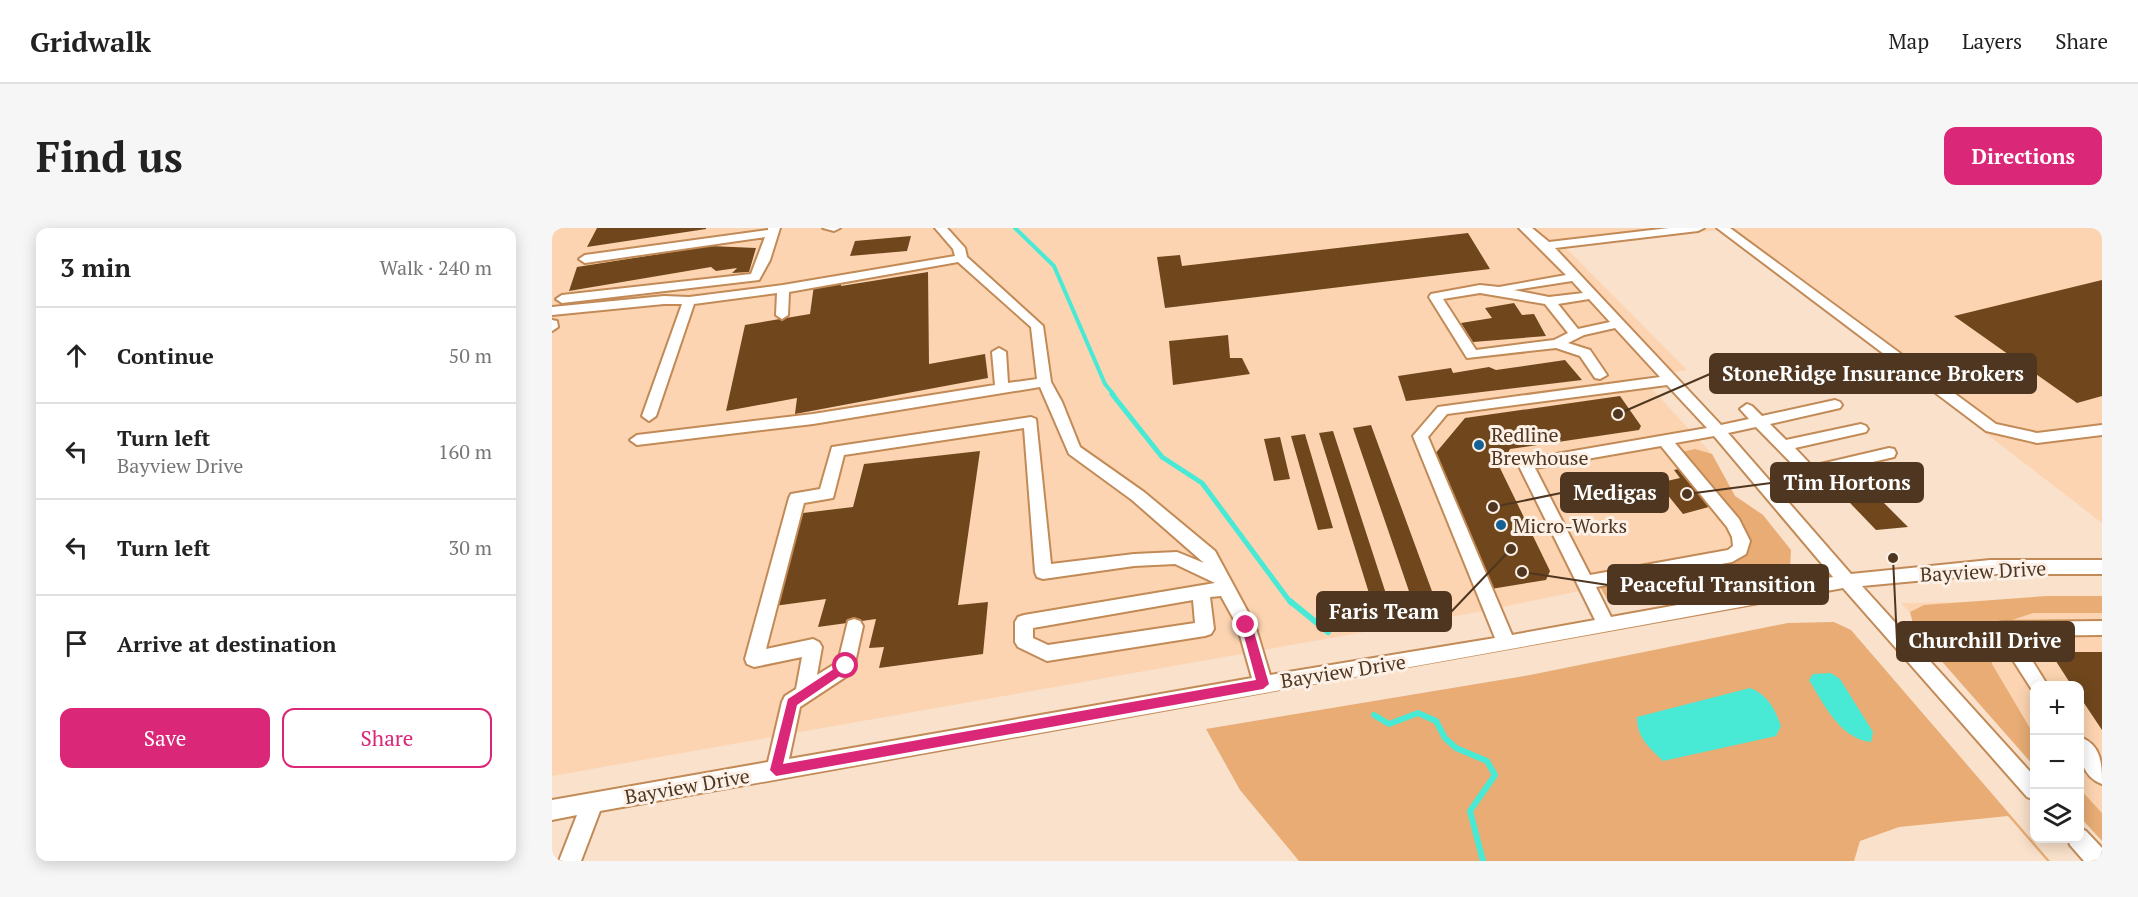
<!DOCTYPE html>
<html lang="en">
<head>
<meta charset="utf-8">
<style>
	:root { --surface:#fff; --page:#f6f6f6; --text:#222; --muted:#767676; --line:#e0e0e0; --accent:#db2777 }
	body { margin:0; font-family:"PT Serif",serif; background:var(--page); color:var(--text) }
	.controls { position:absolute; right:18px; bottom:18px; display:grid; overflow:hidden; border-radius:12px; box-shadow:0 3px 15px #0003 }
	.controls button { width:54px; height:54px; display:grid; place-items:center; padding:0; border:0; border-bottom:2px solid var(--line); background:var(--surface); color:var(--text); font:30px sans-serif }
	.stop { position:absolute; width:18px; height:18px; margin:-14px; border:4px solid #db2777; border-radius:50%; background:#fff }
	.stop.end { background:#db2777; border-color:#fff; box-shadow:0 2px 6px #0008 }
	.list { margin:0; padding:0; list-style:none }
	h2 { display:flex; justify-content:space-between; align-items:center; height:78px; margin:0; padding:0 24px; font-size:26px }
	h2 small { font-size:20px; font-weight:400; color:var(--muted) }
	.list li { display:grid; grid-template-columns:39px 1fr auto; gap:18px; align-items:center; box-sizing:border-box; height:96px; padding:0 24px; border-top:2px solid var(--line) }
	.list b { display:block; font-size:22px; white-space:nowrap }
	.list p { margin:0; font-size:20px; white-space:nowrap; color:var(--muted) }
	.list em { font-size:20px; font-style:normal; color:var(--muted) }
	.actions { display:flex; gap:12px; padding:18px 24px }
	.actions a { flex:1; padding:14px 0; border:2px solid var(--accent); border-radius:12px; text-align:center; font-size:21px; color:var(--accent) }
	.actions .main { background:var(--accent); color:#fff }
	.icon { flex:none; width:33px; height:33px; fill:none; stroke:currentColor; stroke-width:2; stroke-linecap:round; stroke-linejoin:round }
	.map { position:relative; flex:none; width:1550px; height:633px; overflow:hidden; border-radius:12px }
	header { display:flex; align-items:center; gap:36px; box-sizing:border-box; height:84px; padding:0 30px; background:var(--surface); border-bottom:2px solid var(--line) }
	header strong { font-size:28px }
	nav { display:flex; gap:33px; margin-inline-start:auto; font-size:21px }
	.intro { display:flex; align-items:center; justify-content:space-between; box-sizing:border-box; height:144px; padding:0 36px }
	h1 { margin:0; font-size:42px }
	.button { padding:15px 27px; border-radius:12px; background:var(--accent); color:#fff; font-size:21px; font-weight:700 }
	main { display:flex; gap:36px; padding:0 36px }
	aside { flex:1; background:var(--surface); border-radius:12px; box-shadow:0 3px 15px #0003 }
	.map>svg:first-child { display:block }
	.built { fill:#fcd4b1 }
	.green { fill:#e8ac74 }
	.water { fill:#48e9d5 }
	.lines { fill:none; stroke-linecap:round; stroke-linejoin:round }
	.stream-far2 { stroke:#48e9d5; stroke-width:4 }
	.stream-far1 { stroke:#48e9d5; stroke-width:5 }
	.stream { stroke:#48e9d5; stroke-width:6 }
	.building { fill:#70471c }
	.minor-casing { stroke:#c28a56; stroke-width:4 }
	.minor { fill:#fff; fill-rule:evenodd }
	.route { fill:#db2777 }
	.poi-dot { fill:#146295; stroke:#fdf0e6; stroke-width:2 }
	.labels { text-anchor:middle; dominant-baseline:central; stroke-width:6; stroke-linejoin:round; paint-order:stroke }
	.poi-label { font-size:20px; fill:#4e3620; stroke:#fdf0e6; text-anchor:start }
	.street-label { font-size:20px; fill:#4e3620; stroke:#fdf0e6 }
	.leader { fill:none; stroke:#4e3620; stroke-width:2 }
	.callout-dot { fill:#4e3620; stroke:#fdf0e6; stroke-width:2 }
	.callout { fill:#4e3620; stroke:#4e3620; stroke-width:2 }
	.callout-label { font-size:21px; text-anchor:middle; font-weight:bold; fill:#fff }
</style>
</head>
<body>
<header>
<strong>Gridwalk</strong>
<nav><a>Map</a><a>Layers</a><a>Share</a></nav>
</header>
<div class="intro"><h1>Find us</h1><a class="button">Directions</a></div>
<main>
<aside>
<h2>3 min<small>Walk · 240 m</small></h2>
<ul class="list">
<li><svg class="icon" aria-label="ahead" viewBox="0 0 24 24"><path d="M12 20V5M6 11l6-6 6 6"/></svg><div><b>Continue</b></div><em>50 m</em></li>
<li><svg class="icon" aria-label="left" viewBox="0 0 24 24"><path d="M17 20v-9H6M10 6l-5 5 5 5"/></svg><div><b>Turn left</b><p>Bayview Drive</p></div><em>160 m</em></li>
<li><svg class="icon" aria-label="left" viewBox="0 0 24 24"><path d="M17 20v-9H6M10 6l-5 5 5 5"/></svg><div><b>Turn left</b></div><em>30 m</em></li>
<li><svg class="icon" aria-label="arrive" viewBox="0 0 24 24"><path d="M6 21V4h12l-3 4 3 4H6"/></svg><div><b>Arrive at destination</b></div></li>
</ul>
<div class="actions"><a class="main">Save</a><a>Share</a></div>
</aside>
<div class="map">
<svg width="1550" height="633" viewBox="0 0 1550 633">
	<rect width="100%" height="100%" fill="#f9e1cb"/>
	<path class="built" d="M0 0H1550V295L1171 2 1010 16 1135 142 1089 149 1160 226 1183 268 1211 287 1231 321 926 384 0 548Z
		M1505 373 1550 375V585L1528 561V458H1482V514L1349 375Z"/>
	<path class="green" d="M1143 221 1160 226 1183 268 1211 287 1239 322 1238 339 1056 373 1048 359 1154 337 1192 325 1130 224Z
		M1495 368H1550V385H1481L1436 400 1440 436 1482 507V538L1363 403 1358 384 1372 377Z
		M1282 394 1299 402 1498 633H1495L1456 588 1347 599 1308 613 1302 633H747L688 562 654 501 978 447 1236 395Z
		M1528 561 1550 585V613L1528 589Z"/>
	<path class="water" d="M1279 445 1288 451 1321 504 1319 514C1287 510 1272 476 1257 452L1261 446Z
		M1198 460C1215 466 1223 481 1229 498L1224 508 1111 533C1097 519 1085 510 1085 489Z"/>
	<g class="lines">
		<path class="stream-far2" d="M463 0 502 38 553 156 562 167"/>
		<path class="stream-far1" d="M560 166 610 229 650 255 739 375"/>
		<path class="stream" d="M738 373 776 404
			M822 487 837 496 866 485 884 493 893 510 904 520 935 533 943 547 918 583 931 633"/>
	</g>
	<path class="building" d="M45 0H154V1L35 19Z
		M916 5 938 41 613 80 605 29 628 27 630 38Z
		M359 8 355 23 298 28 303 13Z
		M158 18 204 20 197 44 180 45 185 40 164 43 159 39 17 63 25 39Z
		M376 44 377 136 433 126 436 150 243 186 245 170 174 183 193 97 258 86 262 57 289 53V58Z
		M1550 52V168L1525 175 1402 88Z
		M962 75 970 87 982 86 994 108 921 114 909 95 940 90 933 80Z
		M676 107 678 130H690L698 146 621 157 617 113Z
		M1013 132 1030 152 854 173 846 148 899 140 901 145 937 139 944 142Z
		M1068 168 1089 198 1087 202 958 221 948 240 998 343 994 352 939 361 882 227 913 190Z
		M819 197 881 366 859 369 801 200Z
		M781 203 837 375 821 378 767 205Z
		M753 206 781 300 766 302 739 208Z
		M728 209 738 251 722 253 712 211Z
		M428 223 406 377 436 374 431 426 327 440 332 419 317 420 324 391 266 399 274 371 222 378 251 285 301 279 312 236Z
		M1131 240 1164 277 1131 286 1106 255 1128 250 1122 242Z
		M1303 246 1356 299 1324 302 1276 252Z
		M1498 424H1550V502L1528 469V458H1520Z"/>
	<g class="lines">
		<defs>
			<path id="minor" d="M216 0H228L218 32 207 52 10 75 4 71 10 67 199 46 213 9 33 35 27 31 33 27 216 2Z
				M271 0H288L282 3Z
				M383 0H395L413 20 415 29 491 98 499 154 510 174 528 219 592 264 663 323 703 397 718 447 943 410 861 208 886 179 1108 149 1063 100 1032 107 1016 115 1038 122 1055 147 1048 151 1043 150 1028 128 1004 120 915 130 877 69 879 66 928 57 947 59 1014 47 967 0H980L997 14 1117 0H1152L1146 3 1003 20 1169 197 1197 191 1188 181 1195 176 1200 178 1210 188 1283 172 1288 174 1290 177 1288 180 1218 196 1234 212 1309 196 1314 198 1316 201 1314 204 1243 220 1260 238 1337 220 1342 221 1344 225 1342 229 1257 249 1252 248 1204 199 1176 205 1299 346 1438 332H1550V346H1438L1310 358 1482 548V572L1475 569 1291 360C878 437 463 509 48 583L29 633H7L25 587 0 592V572L216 534 230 474 233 468 244 461 250 429 202 439 195 436 193 431 237 270 239 266 268 261 280 219 479 189 484 191 499 336 582 326 625 324 652 335 580 272 517 226 488 159 261 196 85 217 78 212 85 207 261 186 443 157 440 124 447 120 454 124 456 155 485 151 479 99 406 34 237 64 236 87 230 91 224 87 225 65 142 76 104 188 97 193 90 188 130 76H112L0 87V79L112 68 137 69 231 57 403 28 401 21ZM1020 53 1031 65 997 69 962 62ZM928 65 993 76 1016 105 1002 112 924 122 891 71ZM1037 71 1058 94 1026 101 1006 76ZM1115 157 1155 200 969 232 966 236 1043 392 960 407 876 209 895 186ZM472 200 483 344 485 349 491 351 582 338 623 336 663 355 472 387 466 389 463 394V414L466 419 495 433 653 408 659 406 662 401 658 369 669 368 685 397 700 450 237 531 248 479 301 444 311 398 308 393 302 391 296 393 286 434 265 447 270 419 267 414 261 411 214 421 252 275 281 270 292 227ZM1162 208 1281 349 1059 389 1044 359 1180 334 1194 326 1198 313 1187 291 1123 215ZM1109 218 1175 299 1180 309 1181 318 1176 322 1038 347 983 240ZM641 372 643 395 496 417 481 410V400Z
				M1165 0H1178L1444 196 1485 205 1550 197V207L1485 215 1434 203Z
				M0 92 5 93 6 99 0 103Z
				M1550 393V407L1465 408 1496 458H1482V465L1441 401 1444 396 1450 394Z
				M1528 509C1550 517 1550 537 1550 556 1530 549 1526 527 1528 509Z
				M1528 600 1534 603 1550 620V633H1532L1518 617 1516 610H1528Z"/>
		</defs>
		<use href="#minor" class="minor-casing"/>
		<use href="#minor" class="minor"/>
	</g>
	<path class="route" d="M694 393 700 397 717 456 711 461 224 548 218 542 236 471 294 433 298 434V441L245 477 231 536 704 452 689 397Z"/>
	<g class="poi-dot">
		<circle cx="927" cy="217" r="6"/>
		<circle cx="949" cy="297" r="6"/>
	</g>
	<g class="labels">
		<g class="poi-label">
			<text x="939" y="206">Redline<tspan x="939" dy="23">Brewhouse</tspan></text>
			<text x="961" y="297">Micro-Works</text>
		</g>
		<g class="street-label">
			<text transform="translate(1431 343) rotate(-3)">Bayview Drive</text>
			<text transform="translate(791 443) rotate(-9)">Bayview Drive</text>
			<text transform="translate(135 558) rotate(-10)">Bayview Drive</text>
		</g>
	</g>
	<path class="leader" d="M1066 186L1158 146M1135 266L1219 255M941 279L1009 265M970 344L1056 357M959 321L899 384M1341 330L1345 413"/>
	<g class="callout-dot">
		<circle cx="1066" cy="186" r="6"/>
		<circle cx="1135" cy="266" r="6"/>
		<circle cx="941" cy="279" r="6"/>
		<circle cx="970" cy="344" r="6"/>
		<circle cx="959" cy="321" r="6"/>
		<circle cx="1341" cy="330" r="6"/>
	</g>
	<g class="callout">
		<rect x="1158" y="126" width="326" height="39" rx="6"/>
		<rect x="1219" y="235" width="152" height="39" rx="6"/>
		<rect x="1009" y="245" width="107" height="39" rx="6"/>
		<rect x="1056" y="337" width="220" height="39" rx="6"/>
		<rect x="765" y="364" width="134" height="39" rx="6"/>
		<rect x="1345" y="394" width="177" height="39" rx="6"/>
	</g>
	<g class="callout-label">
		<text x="1321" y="153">StoneRidge Insurance Brokers</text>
		<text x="1295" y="262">Tim Hortons</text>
		<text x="1063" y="272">Medigas</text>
		<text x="1166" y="364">Peaceful Transition</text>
		<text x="832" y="391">Faris Team</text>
		<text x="1433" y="420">Churchill Drive</text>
	</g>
</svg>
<div class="controls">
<button>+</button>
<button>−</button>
<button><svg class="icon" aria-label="layers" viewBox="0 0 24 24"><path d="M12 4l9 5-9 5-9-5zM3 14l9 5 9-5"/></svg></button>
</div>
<div class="stop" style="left:294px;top:438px"></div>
<div class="stop end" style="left:694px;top:397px"></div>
</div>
</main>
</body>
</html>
